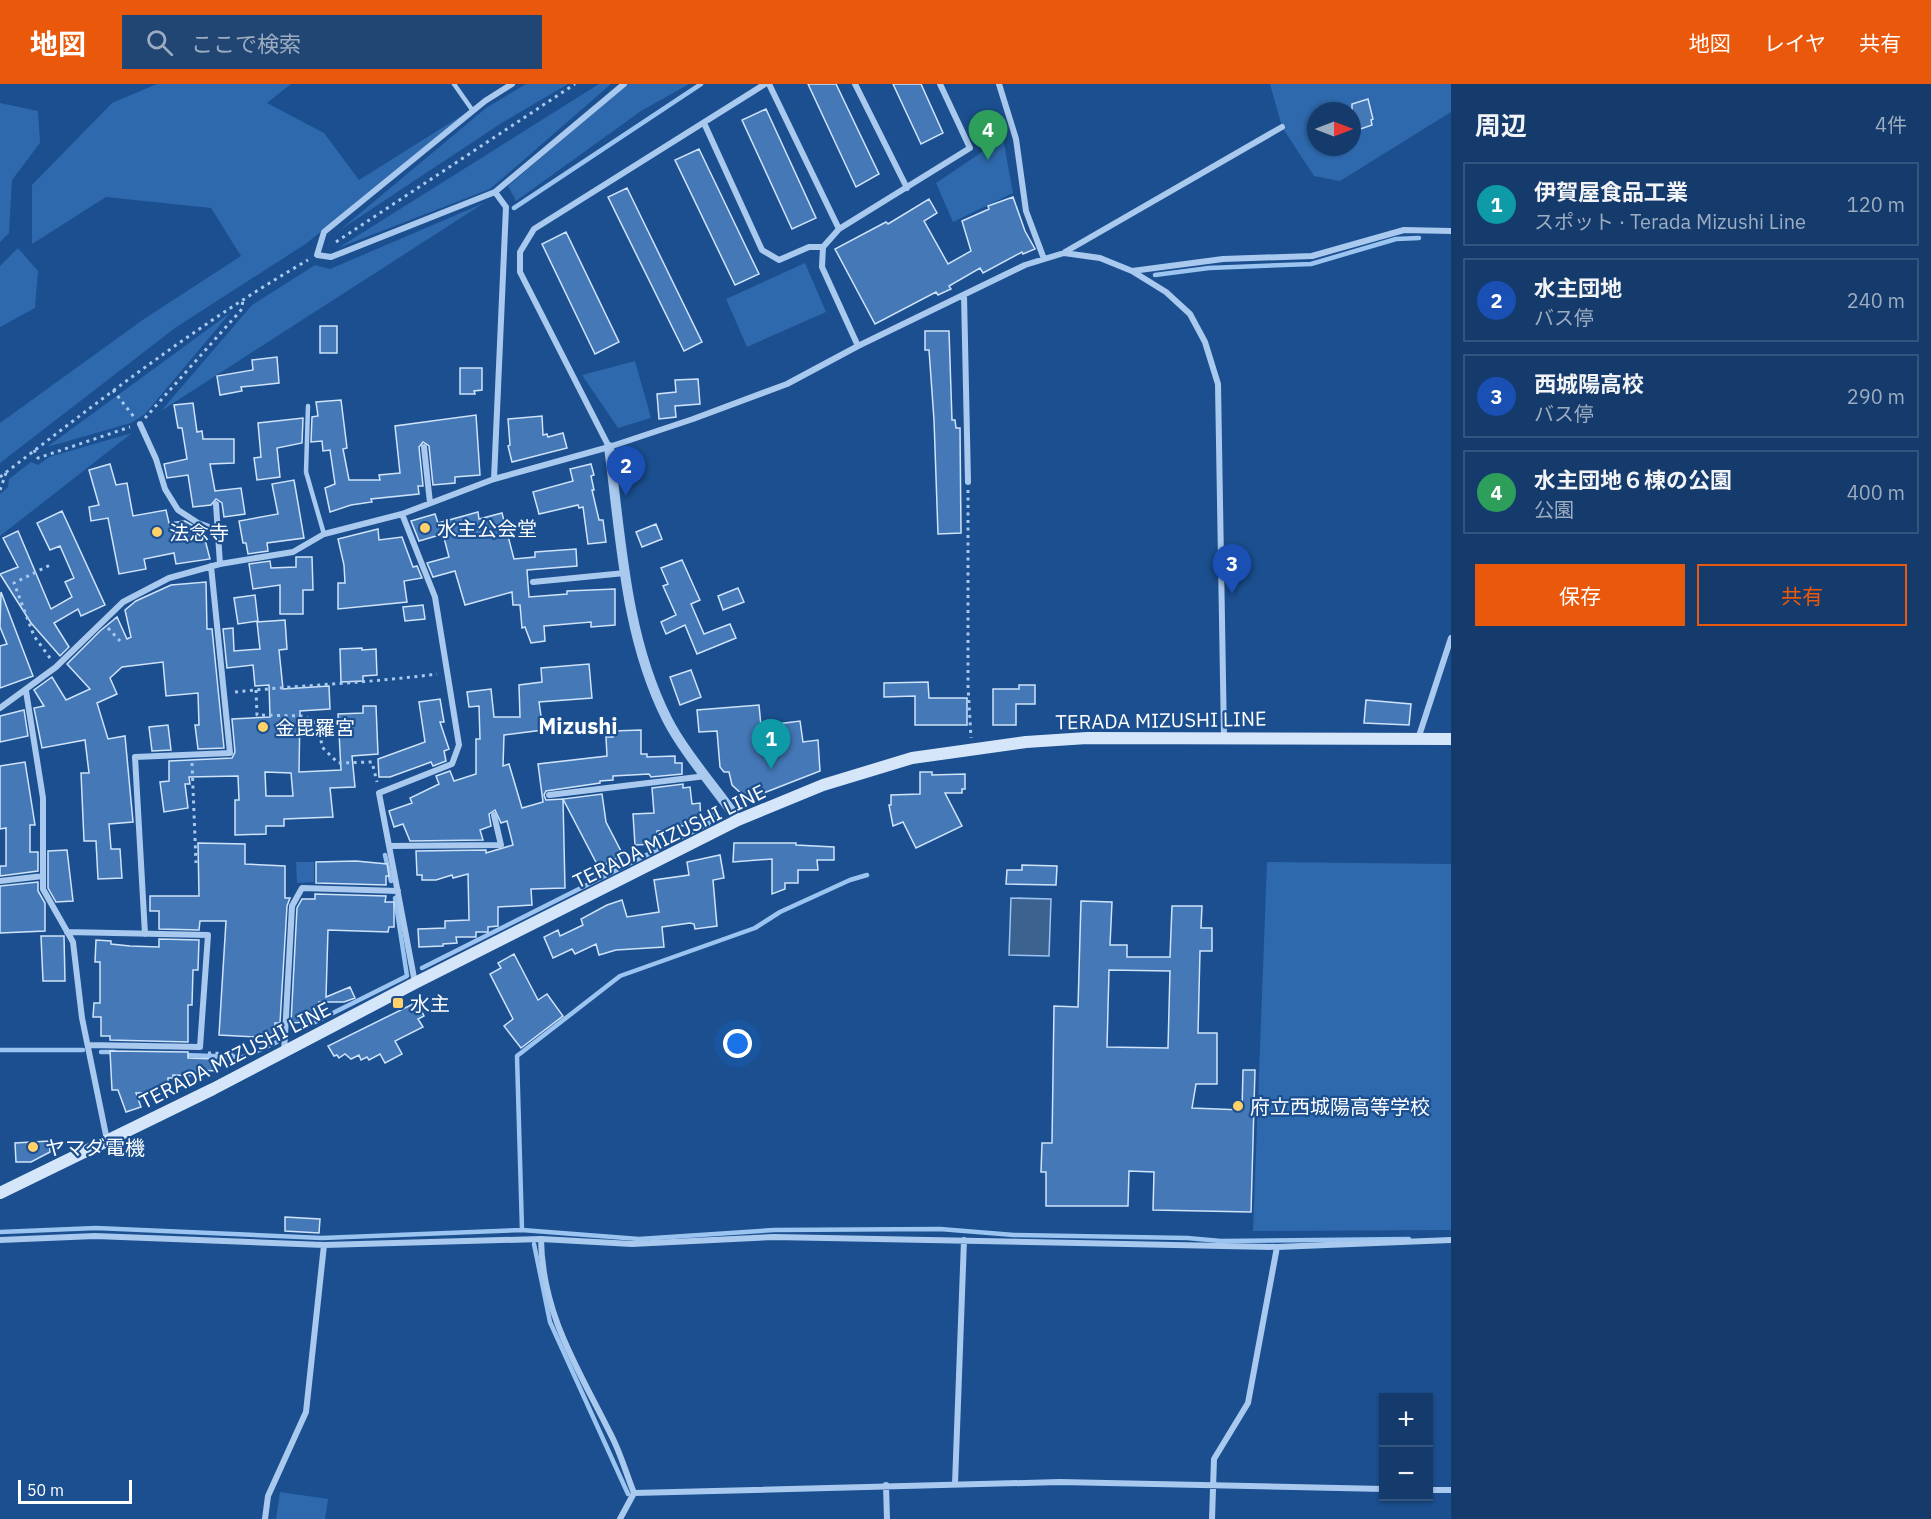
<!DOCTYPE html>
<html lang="ja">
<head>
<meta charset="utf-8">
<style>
	:root { --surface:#143b6b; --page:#214673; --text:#f1f3f6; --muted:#9dadc1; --line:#33557e; --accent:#ea580c }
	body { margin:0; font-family:"IBM Plex Sans","Noto Sans JP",sans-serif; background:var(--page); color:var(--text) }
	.controls { position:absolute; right:18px; bottom:18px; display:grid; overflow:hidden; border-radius:0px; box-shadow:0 2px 4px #0004 }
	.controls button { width:54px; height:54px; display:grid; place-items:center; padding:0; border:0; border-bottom:2px solid var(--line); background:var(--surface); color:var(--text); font:30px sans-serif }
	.compass { position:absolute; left:1307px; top:18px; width:54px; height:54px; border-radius:50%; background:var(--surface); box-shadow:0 2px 4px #0004; rotate:90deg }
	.scale { position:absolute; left:18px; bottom:15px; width:114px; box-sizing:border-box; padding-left:6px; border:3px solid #fff; border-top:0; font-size:16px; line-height:21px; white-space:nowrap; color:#fff; -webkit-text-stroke:4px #1b4f8f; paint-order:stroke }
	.you { position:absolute; left:738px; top:960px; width:21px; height:21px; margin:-15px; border:4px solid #fff; border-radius:50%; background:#1a73e8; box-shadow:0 0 0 9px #1a73e833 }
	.badge { display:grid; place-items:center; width:39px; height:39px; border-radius:50%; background:var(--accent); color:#fff; font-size:20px; font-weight:700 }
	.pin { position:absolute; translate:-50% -50px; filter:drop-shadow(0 2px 3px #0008) }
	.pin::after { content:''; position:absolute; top:32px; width:21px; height:18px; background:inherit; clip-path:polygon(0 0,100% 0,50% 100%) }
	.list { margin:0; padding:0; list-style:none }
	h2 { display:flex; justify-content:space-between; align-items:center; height:78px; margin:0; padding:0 24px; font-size:26px }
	h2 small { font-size:20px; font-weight:400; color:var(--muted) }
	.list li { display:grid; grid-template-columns:39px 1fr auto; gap:18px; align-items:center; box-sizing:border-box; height:84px; margin:0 12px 12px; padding:0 12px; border:2px solid var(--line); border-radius:0px }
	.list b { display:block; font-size:22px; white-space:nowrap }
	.list p { margin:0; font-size:20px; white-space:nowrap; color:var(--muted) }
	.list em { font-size:20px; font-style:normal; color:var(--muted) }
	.actions { display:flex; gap:12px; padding:18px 24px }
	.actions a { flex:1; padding:14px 0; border:2px solid var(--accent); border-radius:0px; text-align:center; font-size:21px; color:var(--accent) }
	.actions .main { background:var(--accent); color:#fff }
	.icon { flex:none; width:33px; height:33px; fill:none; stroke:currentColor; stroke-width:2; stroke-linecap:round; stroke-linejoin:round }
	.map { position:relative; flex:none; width:1451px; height:1435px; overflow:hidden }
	header { display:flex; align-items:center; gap:36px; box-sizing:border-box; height:84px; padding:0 30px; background:var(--accent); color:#fff }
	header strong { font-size:28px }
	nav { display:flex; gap:33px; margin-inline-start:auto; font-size:21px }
	.search { width:420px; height:54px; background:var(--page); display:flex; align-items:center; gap:15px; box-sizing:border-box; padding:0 21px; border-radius:0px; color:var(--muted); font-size:22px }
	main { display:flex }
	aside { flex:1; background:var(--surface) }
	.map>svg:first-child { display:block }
	.green { fill:#2e69ad; fill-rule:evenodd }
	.water { fill:#3c6290; stroke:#9cc4f0; stroke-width:1.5 }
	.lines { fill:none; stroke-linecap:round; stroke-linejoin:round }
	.stream { stroke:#9cc4f0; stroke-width:4.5 }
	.building { fill:#4478b7; stroke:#cfe3fa; stroke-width:1.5; fill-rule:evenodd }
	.path { stroke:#a9c9ee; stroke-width:3; stroke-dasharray:3 4.5; stroke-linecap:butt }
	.service { stroke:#a9c9ee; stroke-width:4.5 }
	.minor { stroke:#a9c9ee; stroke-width:6 }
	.tertiary { stroke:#a9c9ee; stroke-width:10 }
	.secondary { stroke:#d6e6fa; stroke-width:12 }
	.poi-dot { fill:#ffd166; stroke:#1b4f8f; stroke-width:2 }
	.labels { text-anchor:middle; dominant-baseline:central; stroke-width:4.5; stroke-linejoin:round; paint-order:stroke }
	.poi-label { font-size:20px; fill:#fff; stroke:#1b4f8f; text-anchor:start }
	.street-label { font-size:20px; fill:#fff; stroke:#1b4f8f }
	.quarter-label { font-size:22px; font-weight:bold; fill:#fff; stroke:#1b4f8f }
</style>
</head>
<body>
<header>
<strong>地図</strong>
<div class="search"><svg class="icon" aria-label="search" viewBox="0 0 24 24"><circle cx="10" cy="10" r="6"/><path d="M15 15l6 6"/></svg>ここで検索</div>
<nav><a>地図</a><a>レイヤ</a><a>共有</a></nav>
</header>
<main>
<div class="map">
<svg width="1451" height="1435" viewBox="0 0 1451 1435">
	<rect width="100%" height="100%" fill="#1b4f8f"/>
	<path class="green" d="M157 0H291L267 19 324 49 359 96 469 27 307 159 175 244 0 379V339L144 235 241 172 211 124 106 113 32 160V101L112 19Z
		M526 0H568L500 40 340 146 486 24Z
		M599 0H611L490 105 338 164Z
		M627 0H689L641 27 516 117 508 102Z
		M1270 0H1451V28L1340 97 1314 92 1282 43ZM1316 27H1352V63H1316Z
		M0 19 38 27 40 59 12 96 9 149 0 158Z
		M1003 54 1013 109 953 138 936 99Z
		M484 119 161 327 252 221 315 181 330 185Z
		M18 164 38 187 35 224 0 243V182Z
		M805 179 826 228 747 263 726 215Z
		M230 229 145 330 131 339 47 363Z
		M635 277 651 334 618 344 582 291Z
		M132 349 0 452V410L8 403 9 395 31 378 38 381 49 373Z
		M296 778H314V798L297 799Z
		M1267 778 1451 780V1146L1253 1147Z
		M280 1408 328 1415 325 1435H276Z"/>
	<path class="water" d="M1011 814 1051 815 1049 872 1009 871Z"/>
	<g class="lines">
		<path class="stream" d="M514 124 701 0
			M1155 191 1209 184 1311 180 1396 155 1419 154
			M385 771 391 797
			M422 884 708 740 716 727
			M297 947 407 892 395 814
			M0 966H83
			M101 968H114
			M182 971 244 973 277 958
			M522 1146 517 972 620 892 755 844 780 828 850 796 867 791
			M0 1148 96 1144 322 1154 522 1146 639 1155 774 1146 940 1145 1014 1151 1187 1154 1221 1157 1409 1155
			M534 1160 550 1238 628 1410"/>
	</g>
	<path class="building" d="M808 0H836L879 90 856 103Z
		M893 0H921L943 49 921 60Z
		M1368 15 1373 35 1371 36 1372 41 1352 48V20Z
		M766 25 816 134 792 145 742 36Z
		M699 65 759 190 735 201 675 76Z
		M627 104 702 258 684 267 608 113Z
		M1013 113 1025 147 1035 165 1023 170 1022 168 983 189 980 184 949 202 951 205 938 211 936 208 875 240 835 165 886 138 888 140 929 115 937 129 924 137 948 180 971 167 962 137 989 125 988 122Z
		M566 148 619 258 595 270 542 160Z
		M320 242H337V269H320Z
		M925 247H949L952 336H955L956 344H960L961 449 938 450 934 336 929 266H925Z
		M277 273 279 299 241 303 242 307 220 311 217 292 253 286 252 276Z
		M460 284H482V306L474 307 475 310H460Z
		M698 295 700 320 675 322 676 333 659 335 657 310 676 308 675 296Z
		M341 316 347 364 343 365 349 396H380L379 391 400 389 395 342 476 331 480 391 455 393V399L433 401 429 362 423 358 419 363 423 402H418L419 410 371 415 372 418 351 421 330 428 325 404 335 400 330 366 323 367 322 357 311 358 312 333 318 332 316 318Z
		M193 319 197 348 202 347 203 355H234V379L210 380 215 407 241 404 245 430 224 433 222 419 216 415 211 421 193 423 188 391 167 394 164 380 187 375 182 344H178L174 321Z
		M542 332 543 351 547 350 548 353 563 349 567 364 512 378 508 362 510 361 508 335Z
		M303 334 302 359 277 364 280 393 257 396 254 374 261 373 258 339Z
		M110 380 116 401 127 399 133 432 166 426 169 439 185 437 199 445V449L203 448 210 475 176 480 174 469 144 475 146 485 119 490 108 434 91 437 89 423 99 421 89 386Z
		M591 380 594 391 591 392 594 406H592L599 436H603L606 458 588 460 583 423 579 424 578 421 539 430 533 408 573 397 570 385Z
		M294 396 304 454 267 459 268 467 248 470 246 459H243L239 437 278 430 272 400Z
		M62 427 105 521 81 532 78 525 54 539 69 563 60 572 31 539 0 490 18 483 3 454 18 447 51 525 72 513 65 498 74 494 60 462 50 466 37 439Z
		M478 428 479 435 502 429 514 475 535 473V468L576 465 577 482 527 486 529 513 567 510V507L615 505V541L591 543V538L544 542 545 557 531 559 525 543 522 544 520 521H513L512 508 465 521 455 487 433 493 427 479 449 473 443 450 419 457 411 437 435 430 438 439Z
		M656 440 662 455 642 463 636 448Z
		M378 445 379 456 402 453 413 483 417 482 422 494 404 497 407 518 338 525V499H345L344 481 338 455Z
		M296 473H312L313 506H303V530H280V501L253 505 249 480 270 477 271 484 296 483Z
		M682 476 700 516 691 520 704 550 730 540 736 554 697 570 685 541 666 550 661 538 676 531 663 502 668 500 661 484Z
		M206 498 207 545H212L224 664 198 665 195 641H199L198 609 166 612 163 578 122 583 110 594 117 610 97 619 108 655 125 652 133 738 109 740 111 765H120L122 794 98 795 96 757H84L81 689H89L85 656 42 664 34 624 44 622 34 606 52 593 66 616 90 605 67 580 100 547 117 533 127 555 131 553 125 526 136 517 171 501Z
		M738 504 744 518 723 526 718 512Z
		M1 508 33 592 0 604V562L7 560 0 543Z
		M255 511 258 537 238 540 234 514Z
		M423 521 425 535 405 537 403 523Z
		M285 536 287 565 279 566 283 605 329 602 330 625 300 627 299 688 341 686 338 630 363 629V622H376L378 670 352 672 355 703 330 704 333 733 284 735V742H266V750L235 751V716H239L238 692 189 693 190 700H185L188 724 164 728 160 698 169 697V677L232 674 235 668 232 635 270 633 269 601 255 602 253 581 227 584 223 545 233 544 234 567 260 565 257 538ZM265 688 291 689 293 712H266Z
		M362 564V566L376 565 377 591 363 592V597L341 598 340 565Z
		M589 580 592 614 539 618 543 646 504 651 503 682 509 680 522 724 543 718 538 680 607 672 606 653H613V647L641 646V670H647V673L675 672V679H682V690L651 693 649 690 613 692V696L600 697V699L546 707 544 711 546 716 563 715 565 804 531 805 532 821 498 823V842L488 843V848H476V853H456L457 859 443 860V862L419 863 418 845 445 844V837L469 836 468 790 453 794 452 791 436 796H422V791H417L416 767 486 766V769L513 761 507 737 501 739 495 726 489 730 491 742 480 746 483 756 410 757 403 740 394 743 389 727 412 719 410 714 439 700 436 692 450 687 454 697 476 690V655H480L479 622 469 623 467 608 491 605 494 633H520L519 601 542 598 541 584Z
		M691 586 701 613 680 621 670 593Z
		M928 598 929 614H967V641H915V612L884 613V599Z
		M1019 601H1035V620H1016V641H993V605H1019Z
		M440 615 444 638H440L449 665 444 667 446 677 433 682 431 678 390 693H379L378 675 425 658 419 618Z
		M1366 616 1411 620 1409 641 1364 639Z
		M759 621 761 642 800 637 803 658 818 656 820 687 756 712 745 713 732 701 729 688H724L720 683 717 647 699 648 697 626Z
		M24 626 28 652 0 658V632Z
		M168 641 171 666 152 667 149 643Z
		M25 678 35 741H30V768H38V787L0 792V782H6V744L0 745V682Z
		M920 688H932V691L965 690V705H962V709H945L962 742 916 764 903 738 893 742 889 721H891V711L920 710Z
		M683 700V704L690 703 692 720 700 719 701 739 674 743 675 746 657 747 658 760 635 761 633 730 654 729 652 704Z
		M602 710 606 738 623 771 599 784 563 715Z
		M198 759 245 760V780L285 782V814H290L287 822 280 939H275V954L219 951 226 837H200L199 846 159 845V827H150V812H199Z
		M734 759H796V761L834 763V776H817L818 786H798V799H785V805L772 810V775L733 778Z
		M67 766 73 817 56 818 48 804V767Z
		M720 771 724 794 713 796 717 842 695 845 694 840 690 839 662 843 664 863 616 866 599 871 596 860 575 870 572 865 553 874 544 853 558 846 560 852 583 841 581 835 607 821 622 816 627 833 659 828 654 796 689 791 687 778Z
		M356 777 387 780 389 792H386V801L316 799V778Z
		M1022 781 1057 782 1056 801 1006 800 1007 786H1022Z
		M38 798V807L45 819V847L0 849V802Z
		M315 810 386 812 385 818H394V843H389L388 848 328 846 326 913 350 903 355 914 344 918H319V933H308V938L291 939 297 824 302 815H315Z
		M1081 817 1112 818 1110 861H1127V873H1170L1172 822H1202L1201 844H1212V867H1200L1198 949H1217V1000H1196L1192 1024 1242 1026 1243 986H1255L1251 1128 1153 1126 1154 1088 1129 1087 1128 1122H1046V1088H1041L1042 1059H1052L1054 922 1078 923ZM1109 886 1170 887 1168 964 1107 963Z
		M41 852H64L65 897H43Z
		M159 855 199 856 198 886H193L192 921H188V958L110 956V952H101V933H93L94 919H100V878H95L96 856 111 857V860L130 862 159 863Z
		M514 870 538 916 547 910 563 932 521 964 504 942 513 935 490 890 501 884 498 879Z
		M417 918 424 932 418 935 423 943 395 957 402 970 385 979 380 970 369 976 367 973 361 976 359 971 351 975 345 970 339 974 337 971 334 972 328 962Z
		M110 967 188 968V974L216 975V987L199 986V992L173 991V994H168V1008L136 1009 141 1023 126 1028 118 1006H112Z
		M49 1057 50 1068 31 1078H16L15 1059Z
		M285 1133 320 1135 319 1149 285 1147Z"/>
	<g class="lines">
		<path class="path" d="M336 158 575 0
			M113 306 134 333
			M145 334 242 225 243 214
			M34 366 38 374 130 343
			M0 393C100 316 199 239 308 176
			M0 406 6 389
			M968 406V602L971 654
			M108 544 120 557
			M50 574 34 552 14 499 50 481
			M256 606 257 631 304 632 319 641 322 663 338 679 372 678 377 698
			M235 608C302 601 370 599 437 590
			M192 679 196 779
			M208 969 246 970V974"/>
		<path class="service" d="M454 0 473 27
			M308 322 306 388 324 450"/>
		<path class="minor" d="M512 0 485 17 324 148 317 171 331 173 495 108 624 0
			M769 0 839 145
			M855 0 907 104
			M999 0 1016 55 1026 127 1044 175
			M704 39 762 166 779 176 809 163H823
			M1065 168 1282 43
			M1132 187 1223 175 1312 172 1404 146 1451 147
			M964 211 968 398
			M858 262 822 183 823 163 839 145 970 64 940 0
			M140 340 156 375 165 405 178 426 198 439 218 446
			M424 363 430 419
			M609 363 520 188V168L534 145 765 0
			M494 395 506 123 495 108
			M216 420 220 480
			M402 430 435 513 459 661 452 680 379 709 415 899
			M533 498 625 489
			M26 607 43 714V805L73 858 82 934 107 1056
			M0 624 56 583 123 518 169 494 220 480 293 468 324 450 402 430 494 395 609 363 693 335 787 300 858 262 1025 181 1064 169 1100 174 1132 187 1166 208 1190 230 1205 258 1218 300 1224 654
			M1418 655 1451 554
			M549 711 706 692
			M389 762 501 761 494 731
			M0 797 43 792
			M67 848 208 851 200 963 88 961
			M145 850 135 673 230 669 211 482
			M284 969 292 822 302 804 398 807
			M541 1155C542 1233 581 1289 614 1357 622 1374 627 1392 634 1409
			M0 1156 95 1152 324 1161 541 1155 632 1160 774 1153 1277 1163 1451 1156
			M955 1400 964 1156
			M886 1401 887 1435
			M1428 1406H1451
			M265 1435 268 1412 306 1328 324 1161
			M620 1435 634 1409 1060 1398 1384 1405
			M1212 1435 1214 1375 1248 1319 1277 1163"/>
		<path class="tertiary" d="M609 363C621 454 625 552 667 635 683 667 717 706 738 736"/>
		<path class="secondary" d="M0 1109 213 1005 415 899 738 736 823 701 912 674 1026 658 1087 654 1451 655"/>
	</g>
	<g class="poi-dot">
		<circle cx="425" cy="444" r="6"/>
		<circle cx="157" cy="448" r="6"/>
		<circle cx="263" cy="643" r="6"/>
		<rect x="392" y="913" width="12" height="12" rx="3"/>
		<circle cx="1238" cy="1022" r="6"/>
		<circle cx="33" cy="1063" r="6"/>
	</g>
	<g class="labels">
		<g class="poi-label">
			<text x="437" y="444">水主公会堂</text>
			<text x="169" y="448">法念寺</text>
			<text x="275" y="643">金毘羅宮</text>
			<text x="410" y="919">水主</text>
			<text x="1250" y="1022">府立西城陽高等学校</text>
			<text x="45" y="1063">ヤマダ電機</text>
		</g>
		<g class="street-label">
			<text transform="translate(1161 636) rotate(-1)">TERADA MIZUSHI LINE</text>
			<text transform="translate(669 752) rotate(-26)">TERADA MIZUSHI LINE</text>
			<text transform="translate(235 971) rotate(-27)">TERADA MIZUSHI LINE</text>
		</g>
		<g class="quarter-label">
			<text x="578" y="641">Mizushi</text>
		</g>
	</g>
</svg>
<div class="controls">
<button>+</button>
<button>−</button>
</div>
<svg class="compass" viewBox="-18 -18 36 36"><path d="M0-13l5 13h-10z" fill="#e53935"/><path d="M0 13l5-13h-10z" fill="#9dadc1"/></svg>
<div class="scale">50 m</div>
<div class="you"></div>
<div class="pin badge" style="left:771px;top:685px;background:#0f9aa8">1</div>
<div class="pin badge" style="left:626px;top:412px;background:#1a4fb4">2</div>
<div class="pin badge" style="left:1232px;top:510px;background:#1a4fb4">3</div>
<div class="pin badge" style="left:988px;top:76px;background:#2e9e5b">4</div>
</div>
<aside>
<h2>周辺<small>4件</small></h2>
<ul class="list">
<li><span class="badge" style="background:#0f9aa8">1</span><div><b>伊賀屋食品工業</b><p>スポット · Terada Mizushi Line</p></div><em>120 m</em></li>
<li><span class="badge" style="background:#1a4fb4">2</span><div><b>水主団地</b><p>バス停</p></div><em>240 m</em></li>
<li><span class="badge" style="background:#1a4fb4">3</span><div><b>西城陽高校</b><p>バス停</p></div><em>290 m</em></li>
<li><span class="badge" style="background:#2e9e5b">4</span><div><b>水主団地６棟の公園</b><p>公園</p></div><em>400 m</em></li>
</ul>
<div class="actions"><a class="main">保存</a><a>共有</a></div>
</aside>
</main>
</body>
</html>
